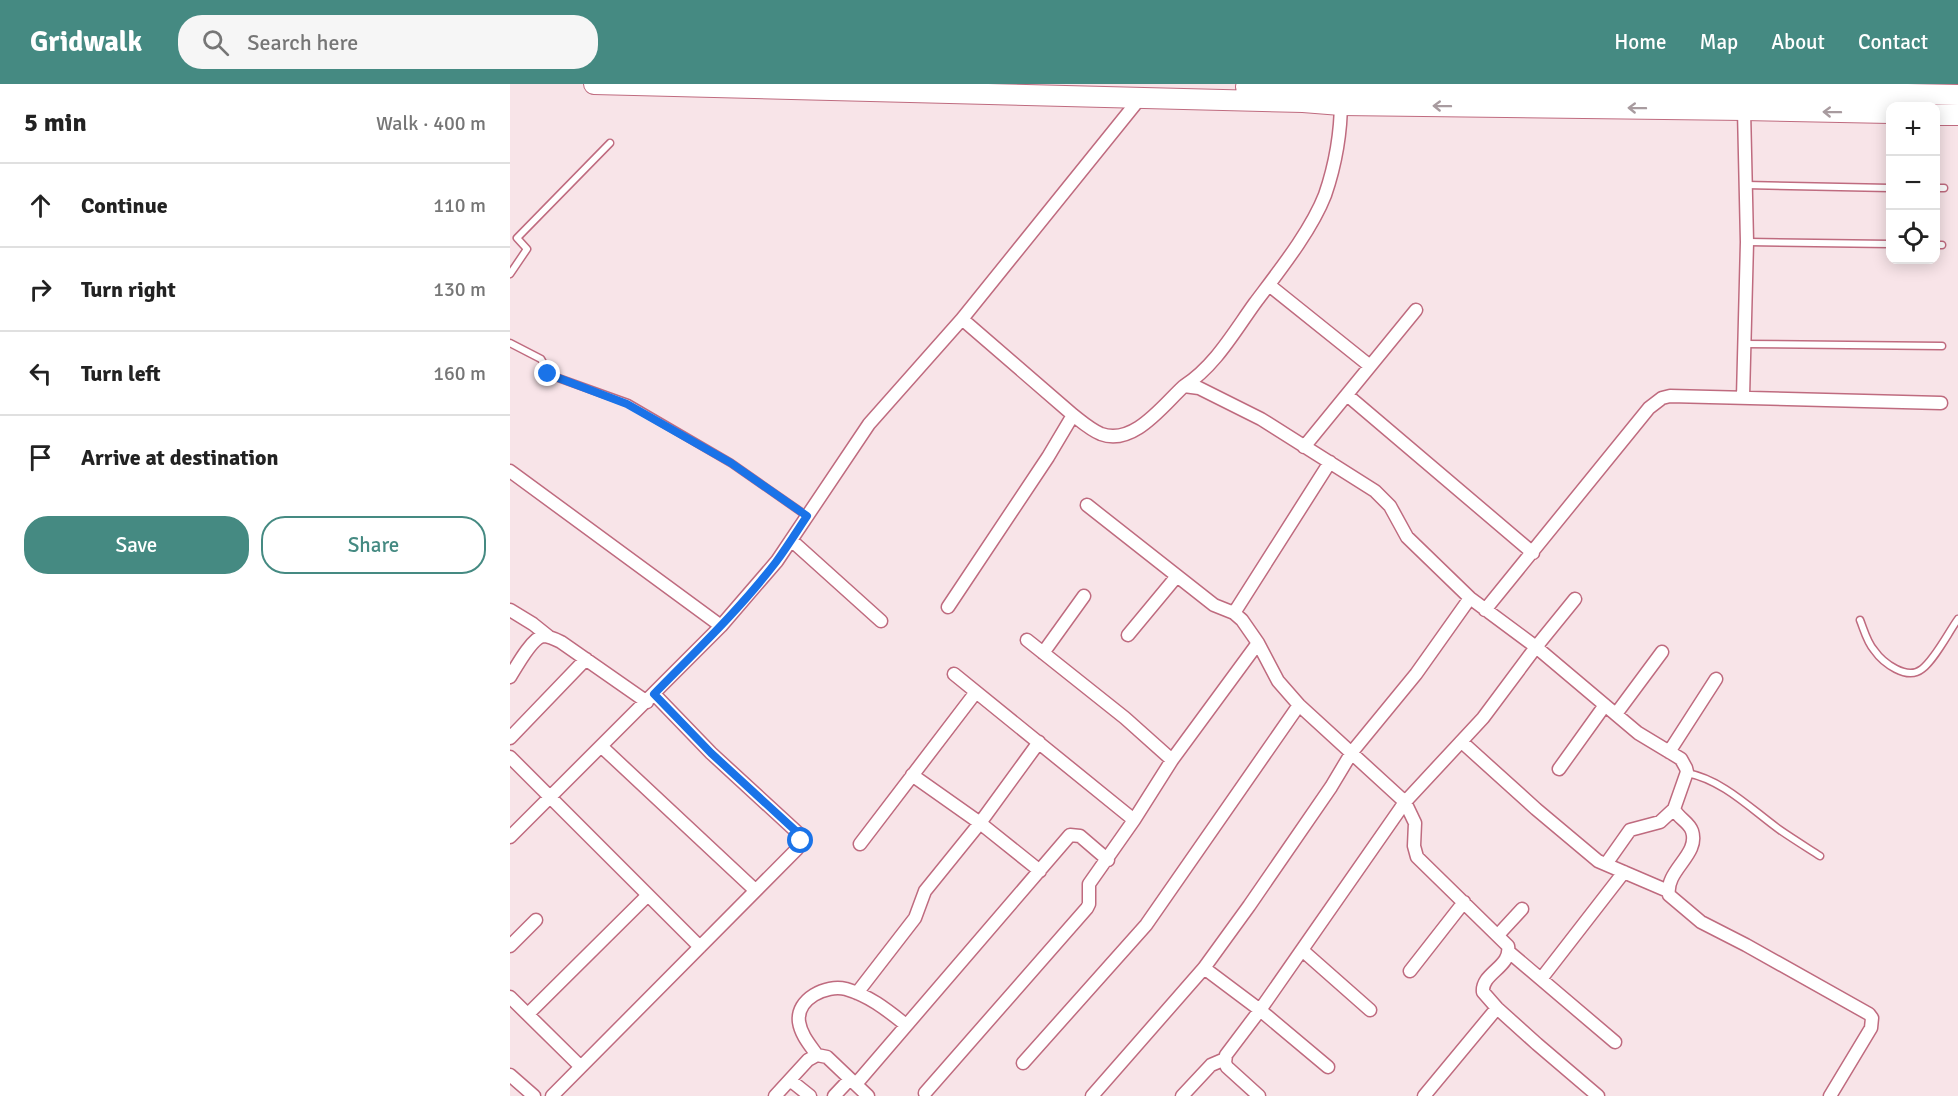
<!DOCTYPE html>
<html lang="en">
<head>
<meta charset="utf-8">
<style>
	:root { --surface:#fff; --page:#f6f6f6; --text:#222; --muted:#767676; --line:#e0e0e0; --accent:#458a82 }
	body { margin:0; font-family:Signika,sans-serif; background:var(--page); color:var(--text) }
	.controls { position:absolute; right:18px; top:18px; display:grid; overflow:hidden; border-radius:12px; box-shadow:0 3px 15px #0003 }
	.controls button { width:54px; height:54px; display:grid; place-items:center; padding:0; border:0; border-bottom:2px solid var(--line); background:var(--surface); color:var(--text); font:30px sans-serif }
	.stop { position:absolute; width:18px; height:18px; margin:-14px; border:4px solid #1a73e8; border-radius:50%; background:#fff }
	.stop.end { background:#1a73e8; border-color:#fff; box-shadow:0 2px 6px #0008 }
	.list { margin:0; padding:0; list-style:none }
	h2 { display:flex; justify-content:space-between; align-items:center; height:78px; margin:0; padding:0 24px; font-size:26px }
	h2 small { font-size:20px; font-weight:400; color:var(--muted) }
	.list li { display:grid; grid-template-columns:39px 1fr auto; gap:18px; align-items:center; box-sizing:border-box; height:84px; padding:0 24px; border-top:2px solid var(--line) }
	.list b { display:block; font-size:22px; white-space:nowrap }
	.list em { font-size:20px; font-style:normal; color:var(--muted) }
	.actions { display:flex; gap:12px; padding:18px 24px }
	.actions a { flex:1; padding:14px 0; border:2px solid var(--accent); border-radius:24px; text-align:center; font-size:21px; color:var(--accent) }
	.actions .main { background:var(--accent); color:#fff }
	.icon { flex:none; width:33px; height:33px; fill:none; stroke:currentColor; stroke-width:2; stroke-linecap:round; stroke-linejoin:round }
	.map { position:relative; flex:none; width:1448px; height:1012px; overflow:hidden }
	header { display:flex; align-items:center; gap:36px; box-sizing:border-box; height:84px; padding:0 30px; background:var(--accent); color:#fff }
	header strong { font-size:28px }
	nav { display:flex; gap:33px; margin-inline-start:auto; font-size:21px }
	.search { width:420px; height:54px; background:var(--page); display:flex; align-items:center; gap:15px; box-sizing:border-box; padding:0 21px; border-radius:24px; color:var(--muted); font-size:22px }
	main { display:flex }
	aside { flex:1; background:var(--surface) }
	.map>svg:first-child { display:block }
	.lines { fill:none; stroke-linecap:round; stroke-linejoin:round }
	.service-casing { stroke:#bf6b7f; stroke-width:9 }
	.minor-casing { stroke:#bf6b7f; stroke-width:15 }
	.trunk-casing { stroke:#bf6b7f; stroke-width:22 }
	.service { stroke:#fff; stroke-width:6 }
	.minor { stroke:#fff; stroke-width:12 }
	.trunk { stroke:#fff; stroke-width:20 }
	.oneway { stroke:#a89b9f }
	.route { stroke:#1a73e8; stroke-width:8 }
</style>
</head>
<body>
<header>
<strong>Gridwalk</strong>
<div class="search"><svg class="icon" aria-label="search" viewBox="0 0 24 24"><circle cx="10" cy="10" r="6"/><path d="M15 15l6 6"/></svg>Search here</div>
<nav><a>Home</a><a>Map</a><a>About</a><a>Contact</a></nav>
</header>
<main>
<aside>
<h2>5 min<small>Walk · 400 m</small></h2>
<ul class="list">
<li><svg class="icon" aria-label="ahead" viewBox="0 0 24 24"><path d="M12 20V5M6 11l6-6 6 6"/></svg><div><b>Continue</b></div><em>110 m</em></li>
<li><svg class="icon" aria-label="right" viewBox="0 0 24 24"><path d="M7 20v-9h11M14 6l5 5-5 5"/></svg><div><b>Turn right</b></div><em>130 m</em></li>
<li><svg class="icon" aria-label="left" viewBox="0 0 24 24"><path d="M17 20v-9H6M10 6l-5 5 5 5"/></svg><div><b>Turn left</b></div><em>160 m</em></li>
<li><svg class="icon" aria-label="arrive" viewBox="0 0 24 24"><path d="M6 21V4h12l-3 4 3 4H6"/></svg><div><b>Arrive at destination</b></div></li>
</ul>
<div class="actions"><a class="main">Save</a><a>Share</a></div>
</aside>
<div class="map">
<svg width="1448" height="1012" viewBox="0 0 1448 1012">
	<rect width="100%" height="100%" fill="#f8e4e8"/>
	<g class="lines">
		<defs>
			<path id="service" d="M1236 101 1380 104
				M1426 104H1434
				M1238 158 1380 160
				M1426 161H1432
				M0 190 17 165 7 154 100 59
				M0 259 31 275 40 291 118 319 221 379 297 432
				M1234 260 1432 262
				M1350 536C1354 546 1357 558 1364 566 1373 579 1397 597 1412 585 1425 575 1438 549 1448 535
				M1177 689C1213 696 1241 725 1270 746 1283 755 1296 763 1310 772"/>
			<path id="minor" d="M631 13 452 235 563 331C572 338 581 346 591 350 624 362 653 321 674 302L689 304 751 335 865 407 880 422 897 453 960 514 1026 563 1128 649 1171 675 1176 684 1177 688 1164 725C1168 734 1179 738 1182 747 1190 771 1155 786 1159 811L1191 838 1236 861 1359 930 1362 934 1361 944 1320 1012
				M759 201 860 282
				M674 302C705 282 724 248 745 219 769 187 801 147 815 111 825 82 831 47 831 16
				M837 311 1023 469
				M1233 313 1237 158 1234 26
				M794 363 906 226
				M0 387 211 542
				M577 421 704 521 724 529 732 536 748 559 768 597 789 621 895 718 905 739 904 762 907 773 998 862C1002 883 971 889 973 908L987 924 1027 960 1088 1012
				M281 456 371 537
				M438 523 538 373 563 331
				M0 526 23 540 38 552
				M975 526 1139 324 1152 314 1160 312 1431 319
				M724 529 820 378
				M618 551 667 492
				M517 556 615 634 662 676
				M533 569 574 512
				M444 590 624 736 662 676 748 559
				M0 593C6 583 22 554 33 552 39 552 45 555 51 558L137 618
				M1106 630 1152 568
				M0 654 76 575
				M953 659 1026 725 1088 777 1158 807
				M92 663 245 806
				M1159 668 1206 595
				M0 673 190 863
				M1049 685 1095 621
				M402 691 470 739 530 787
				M0 753 211 542 267 477 359 340 452 235
				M350 760 466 608
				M1096 780 1120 746 1150 738 1164 725
				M988 851 1012 825
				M0 862 26 836
				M792 866 860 926
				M999 868 1105 958
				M694 884 750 926 818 983
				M900 887 954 818
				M1031 895 1114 788
				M347 909 405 834 415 807 470 739 529 658
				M0 913 70 982
				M18 930 138 811
				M307 971C300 961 291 951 289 938 286 915 316 900 336 905 360 912 377 926 396 941
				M513 979 636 841 789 621
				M0 991 24 1012
				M280 996 300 1012
				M346 1000 560 751 570 752 598 776
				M415 1009 577 824 579 820V800L624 736
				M42 1012 287 765 291 757 288 749 201 669 144 610
				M265 1012 298 976 307 971 317 973 358 1012
				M324 1012 340 995
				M582 1012 694 884 739 822 821 703 842 668 906 590 960 514
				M672 1012 701 981 715 975
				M749 1012 717 983 715 979 716 971 750 926 895 718 973 634 1026 563 1065 515
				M914 1012 987 924"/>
			<path id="trunk" d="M84 0 793 18 831 21 1234 26 1380 29
				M736 3 1246 7 1448 11
				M1426 31H1448"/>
		</defs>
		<use href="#service" class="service-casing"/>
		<use href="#minor" class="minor-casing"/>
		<use href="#trunk" class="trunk-casing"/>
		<use href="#service" class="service"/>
		<use href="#minor" class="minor"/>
		<use href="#trunk" class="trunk"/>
	</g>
	<defs><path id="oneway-shaft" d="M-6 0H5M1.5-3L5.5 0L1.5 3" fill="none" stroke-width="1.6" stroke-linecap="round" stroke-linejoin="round" transform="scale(1.5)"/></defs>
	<g class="oneway">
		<use href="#oneway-shaft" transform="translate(932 22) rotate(-179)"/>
		<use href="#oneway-shaft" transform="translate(1127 24) rotate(-179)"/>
		<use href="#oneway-shaft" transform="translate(1322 28) rotate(-179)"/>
	</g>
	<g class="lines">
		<path class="route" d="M38 290 117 320 221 379 297 432C287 447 277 463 266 478 230 525 186 567 144 610L201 669 288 749 291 757"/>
	</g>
</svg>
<div class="controls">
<button>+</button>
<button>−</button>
<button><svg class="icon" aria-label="locate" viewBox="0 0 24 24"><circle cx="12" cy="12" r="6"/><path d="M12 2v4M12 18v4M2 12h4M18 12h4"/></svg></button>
</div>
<div class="stop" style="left:291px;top:757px"></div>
<div class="stop end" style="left:38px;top:290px"></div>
</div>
</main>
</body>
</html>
